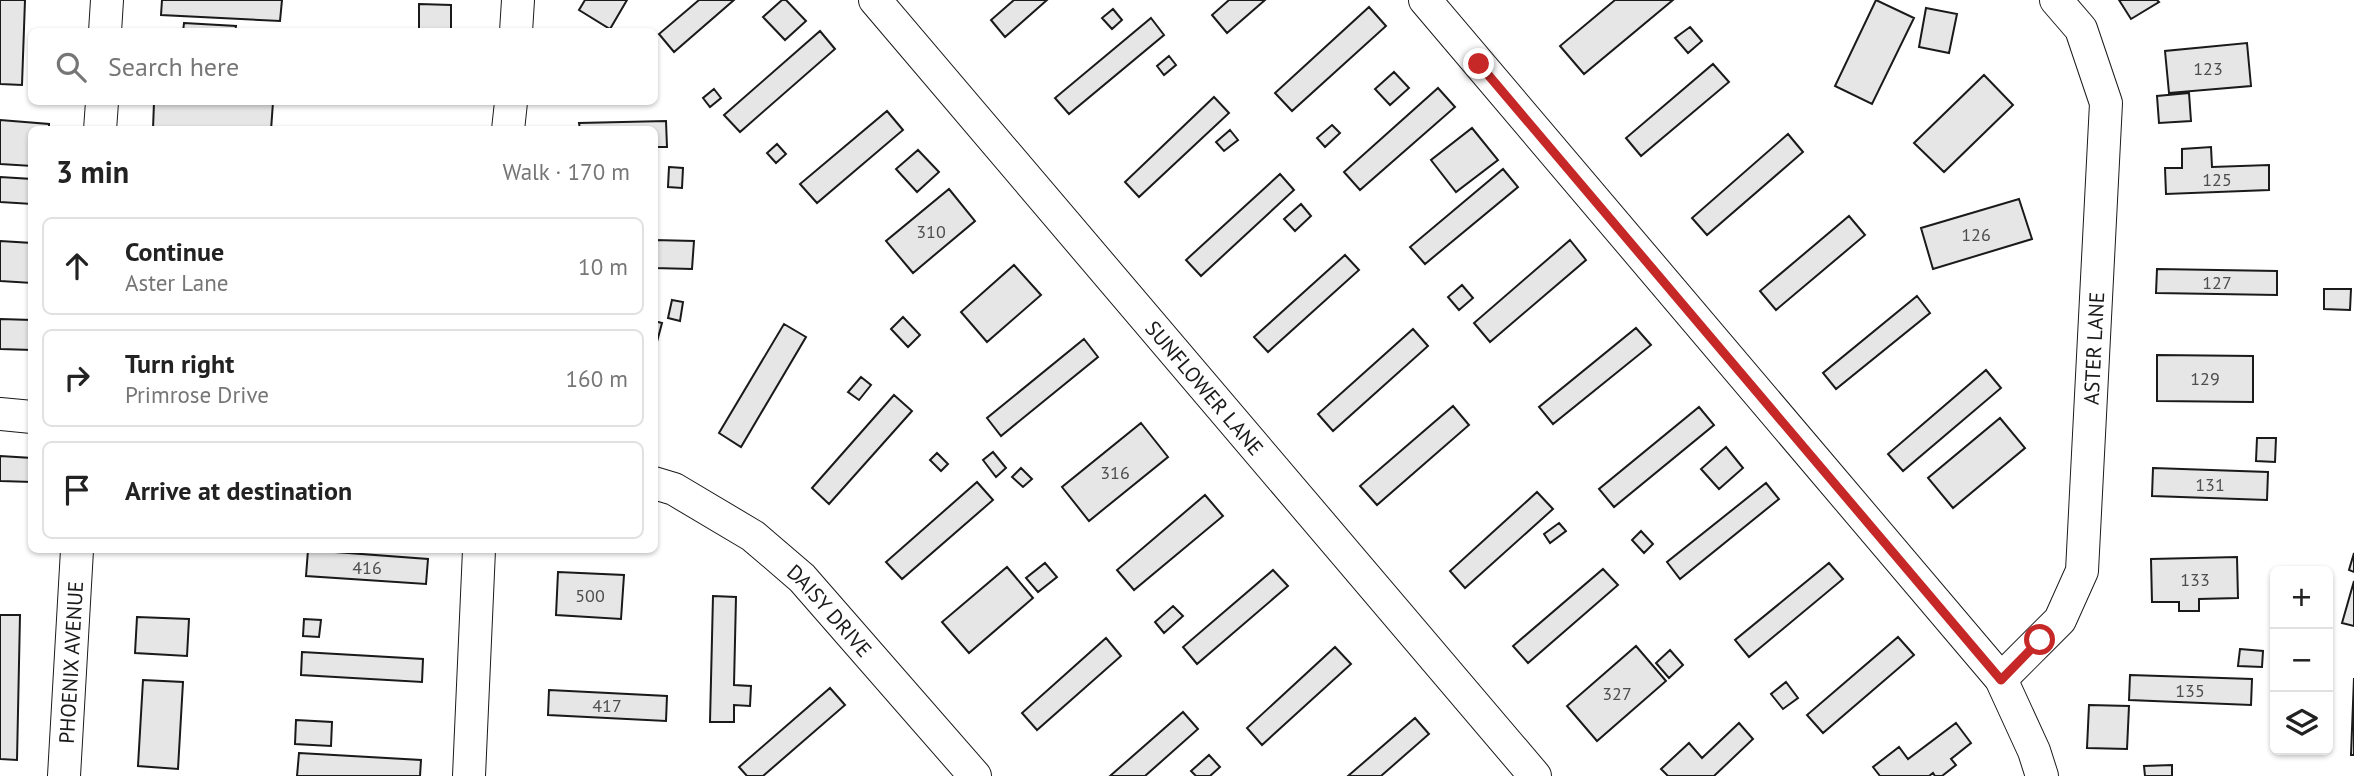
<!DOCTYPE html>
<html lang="en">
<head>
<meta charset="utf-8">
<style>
	:root { --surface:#fff; --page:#f2f2f2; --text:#222; --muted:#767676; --line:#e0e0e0 }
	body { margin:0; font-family:"PT Sans",sans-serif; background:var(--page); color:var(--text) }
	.controls { position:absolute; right:21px; bottom:21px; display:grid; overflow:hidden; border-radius:10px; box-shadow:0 2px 5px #0004 }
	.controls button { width:63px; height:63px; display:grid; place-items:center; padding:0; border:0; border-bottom:2px solid var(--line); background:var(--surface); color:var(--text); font:35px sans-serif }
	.stop { position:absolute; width:21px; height:21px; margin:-16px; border:5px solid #c62828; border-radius:50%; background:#fff }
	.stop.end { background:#c62828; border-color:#fff; box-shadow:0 2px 7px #0008 }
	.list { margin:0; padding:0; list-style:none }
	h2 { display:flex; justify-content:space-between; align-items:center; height:91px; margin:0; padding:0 28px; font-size:30px }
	h2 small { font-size:23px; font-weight:400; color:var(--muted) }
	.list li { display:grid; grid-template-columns:46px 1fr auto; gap:21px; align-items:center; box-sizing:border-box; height:98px; margin:0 14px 14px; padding:0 14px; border:2px solid var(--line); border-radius:10px }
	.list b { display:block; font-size:26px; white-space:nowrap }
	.list p { margin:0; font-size:23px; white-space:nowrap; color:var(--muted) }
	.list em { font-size:23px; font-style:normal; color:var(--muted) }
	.icon { flex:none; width:38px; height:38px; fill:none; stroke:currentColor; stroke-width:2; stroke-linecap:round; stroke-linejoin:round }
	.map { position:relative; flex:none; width:2354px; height:776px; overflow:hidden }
	.search { position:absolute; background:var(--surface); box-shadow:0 2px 5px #0004; left:28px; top:28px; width:630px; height:77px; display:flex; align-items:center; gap:18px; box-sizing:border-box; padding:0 24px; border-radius:10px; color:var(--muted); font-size:26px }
	.panel { position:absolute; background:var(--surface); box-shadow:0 2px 5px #0004; left:28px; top:126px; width:630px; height:427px; border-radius:10px }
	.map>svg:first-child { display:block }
	.building { fill:#e6e6e6; stroke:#1a1a1a; stroke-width:2 }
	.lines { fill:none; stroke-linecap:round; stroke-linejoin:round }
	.street-casing { stroke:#1a1a1a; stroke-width:34 }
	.street { stroke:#fff; stroke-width:32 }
	.route { stroke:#c62828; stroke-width:9 }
	.labels { text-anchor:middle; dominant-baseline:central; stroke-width:5; stroke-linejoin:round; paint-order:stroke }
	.number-label { font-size:18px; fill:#4d4d4d }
	.street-label { font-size:21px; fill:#1a1a1a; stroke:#fff }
</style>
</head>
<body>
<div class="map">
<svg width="2354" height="776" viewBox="0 0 2354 776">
	<rect width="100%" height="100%" fill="#fff"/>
	<path class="building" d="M0 0H25L22 85 0 84Z
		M162 0H282L280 21 161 15Z
		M585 0H627L610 29 579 10Z
		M699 0H734L674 52 659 34Z
		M782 0H786L806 21 785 40 763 17Z
		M1014 0H1047L1005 37 991 20Z
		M1229 0H1265L1227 33 1212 15Z
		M1615 0H1673L1584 74 1560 46Z
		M1876 0 1914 18 1872 104 1835 86Z
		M2119 0H2157L2159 2 2131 19Z
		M419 4 451 5V30H419Z
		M1369 7 1386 26 1292 111 1275 93Z
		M1926 8 1957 14 1949 53 1919 47Z
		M1113 9 1122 20 1112 29 1102 18Z
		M1151 18 1164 35 1069 114 1055 98Z
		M184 23 236 26 235 32H183Z
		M1690 27 1702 41 1688 53 1675 38Z
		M820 31 835 49 740 132 724 115Z
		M2247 43 2251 86 2169 93 2165 51Z
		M1169 56 1176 65 1164 75 1157 66Z
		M1713 64 1729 82 1641 156 1626 138Z
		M1394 72 1409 88 1390 105 1375 89Z
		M1984 75 2013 105 1944 172 1914 143Z
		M1438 88 1455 107 1360 190 1344 172Z
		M714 89 721 98 710 107 703 98Z
		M2189 93 2191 121 2159 123 2157 96Z
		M1214 97 1229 113 1139 197 1125 182Z
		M154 102H273L271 130 153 129Z
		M887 111 903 130 817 203 800 184Z
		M0 120 49 124V130H32V166L0 164Z
		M666 121 667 147H654V130H580L579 123Z
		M1332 125 1340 133 1325 147 1317 138Z
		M1472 128 1498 160 1456 192 1431 160Z
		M1230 130 1238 140 1224 151 1216 142Z
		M1788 134 1803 152 1707 235 1692 218Z
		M777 144 786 154 776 163 767 153Z
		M2211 147 2212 167 2269 165V190L2166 194 2165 168H2182V149Z
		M918 150 939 172 917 192 896 169Z
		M669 167 683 168 682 188 668 187Z
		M1503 169 1518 187 1425 264 1410 247Z
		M1280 174 1294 190 1201 276 1186 260Z
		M0 177 32 179V204L0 202Z
		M949 189 975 221 913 273 886 241Z
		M2019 199 2032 239 1933 269 1921 228Z
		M1301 204 1311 216 1295 231 1284 219Z
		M1849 216 1865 235 1776 310 1760 291Z
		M654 240 694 241 692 269 654 268Z
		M1570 240 1586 260 1490 342 1474 323Z
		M0 241 32 243V283L0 281Z
		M1345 255 1359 270 1268 352 1254 337Z
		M1014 265 1041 295 987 342 961 312Z
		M2157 269 2277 271V295L2156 293Z
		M1462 285 1473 298 1459 310 1448 297Z
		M2324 289H2351L2350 310 2324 309Z
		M1917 296 1930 313 1836 389 1823 373Z
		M672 300 683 302 680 321 668 318Z
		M903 317 920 335 908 347 891 329Z
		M0 319 32 320V350L0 349Z
		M654 321 662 323 654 353Z
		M784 324 806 337 741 447 719 433Z
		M1636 328 1651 345 1553 424 1539 407Z
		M1413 329 1428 346 1333 431 1318 414Z
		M1084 339 1098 357 1001 436 987 418Z
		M2157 355 2253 356V402L2157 401Z
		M1986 370 2001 388 1903 471 1888 454Z
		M861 377 871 385 859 400 848 392Z
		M894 395 912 411 829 504 812 488Z
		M1453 406 1469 425 1377 505 1360 486Z
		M1699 407 1714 425 1614 507 1599 489Z
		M2000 418 2025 448 1953 508 1928 478Z
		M1141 423 1168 457 1089 521 1062 487Z
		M2257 438H2276L2275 462 2256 461Z
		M1726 447 1743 468 1719 489 1701 469Z
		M993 452 1006 468 996 477 983 460Z
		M937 453 948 464 941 471 930 460Z
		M0 456 32 458V482L0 481Z
		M1021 468 1032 479 1023 487 1012 477Z
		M2153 468 2268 472 2267 500 2152 496Z
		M977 482 993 500 902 579 886 562Z
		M1766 483 1779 499 1680 579 1667 562Z
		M1537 492 1553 509 1465 588 1450 571Z
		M1205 495 1223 516 1134 590 1117 570Z
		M1559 523 1566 531 1550 543 1544 534Z
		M1641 531 1653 544 1644 553 1632 540Z
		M308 550 428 559 426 584 306 576Z
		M2354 553V572L2349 570Z
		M2237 557 2238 598 2199 599V611H2179V602H2152L2151 559Z
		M1045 563 1057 577 1038 592 1026 578Z
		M1829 563 1843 579 1749 657 1735 640Z
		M1007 567 1033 598 969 653 942 622Z
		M1603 569 1618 585 1528 663 1513 646Z
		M1273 570 1288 586 1197 664 1183 647Z
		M558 572 624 575 621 619 556 615Z
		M2354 581V626L2342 623Z
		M713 596 736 597 734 685 751 686 750 706 734 705V722H710Z
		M1173 606 1183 616 1164 633 1155 622Z
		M0 615H20L17 760 0 759Z
		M137 617 189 619 187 656 135 653Z
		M304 619 321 620 319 637 303 636Z
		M1898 637 1914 655 1823 733 1807 715Z
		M1106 638 1121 656 1037 730 1022 713Z
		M1636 646 1666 681 1597 741 1567 706Z
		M1335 647 1351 664 1262 745 1247 728Z
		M2240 649 2263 651 2262 667 2238 666Z
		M1670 650 1683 665 1669 678 1656 663Z
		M302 652 423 659 422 682 301 675Z
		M2130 675 2252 679 2251 705 2129 700Z
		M2354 678V755H2351Z
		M143 680 183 682 178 769 138 766Z
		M1786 682 1798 698 1783 709 1771 694Z
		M830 688 845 705 763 776H747L739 767Z
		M549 690 667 696 666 721 548 715Z
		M2089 705 2129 706 2127 749 2087 748Z
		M1183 712 1198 729 1145 776H1110Z
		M1415 718 1429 734 1381 776H1348Z
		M296 720 332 722 331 746 295 744Z
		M1739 723 1753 739 1714 776H1668L1661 769 1689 743 1702 758Z
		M1956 723 1971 743 1951 759 1956 765 1942 776H1935L1933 773 1929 776H1880L1873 767 1899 747 1908 759Z
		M299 753 421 760 420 776H297Z
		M1209 755 1220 767 1210 776H1196L1191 771Z
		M2172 765V776H2145L2144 766Z"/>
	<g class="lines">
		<defs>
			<g id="street">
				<path id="s1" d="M875 0 1535 776"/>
				<path d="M1425 0 2001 679 2034 751 2042 776"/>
				<path d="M105 32 107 0"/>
				<path d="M516 32 518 0"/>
				<path d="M100 130 102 102"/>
				<path d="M508 130 511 102"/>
				<path d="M0 414 32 417"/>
				<path id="s2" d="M654 483 674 489 753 536 802 578 975 776"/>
				<path id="s3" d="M2001 679 2060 620 2082 571 2106 103 2081 29 2056 0"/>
				<path id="s4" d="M64 776 77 550"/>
				<path d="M469 776 479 550"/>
			</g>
		</defs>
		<use href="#street" class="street-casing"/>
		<use href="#street" class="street"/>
	</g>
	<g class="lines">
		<path class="route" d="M1479 64 2001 680 2040 640"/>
	</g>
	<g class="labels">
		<g class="number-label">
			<text x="2208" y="68">123</text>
			<text x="2217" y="179">125</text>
			<text x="931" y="231">310</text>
			<text x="1976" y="234">126</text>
			<text x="2217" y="282">127</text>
			<text x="2205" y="378">129</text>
			<text x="1115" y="472">316</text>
			<text x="2210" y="484">131</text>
			<text x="367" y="567">416</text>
			<text x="2195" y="579">133</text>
			<text x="590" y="595">500</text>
			<text x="2190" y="690">135</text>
			<text x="1617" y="693">327</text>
			<text x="607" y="705">417</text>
		</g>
		<g class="street-label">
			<text stroke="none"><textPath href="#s3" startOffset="360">ASTER LANE</textPath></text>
			<text stroke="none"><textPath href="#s1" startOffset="509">SUNFLOWER LANE</textPath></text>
			<text stroke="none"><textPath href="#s2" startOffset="220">DAISY DRIVE</textPath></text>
			<text stroke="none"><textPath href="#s4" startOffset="114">PHOENIX AVENUE</textPath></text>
		</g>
	</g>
</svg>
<div class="controls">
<button>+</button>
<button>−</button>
<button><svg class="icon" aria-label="layers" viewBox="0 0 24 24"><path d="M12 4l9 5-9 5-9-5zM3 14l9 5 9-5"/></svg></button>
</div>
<div class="stop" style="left:2040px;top:640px"></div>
<div class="stop end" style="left:1479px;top:64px"></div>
<div class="search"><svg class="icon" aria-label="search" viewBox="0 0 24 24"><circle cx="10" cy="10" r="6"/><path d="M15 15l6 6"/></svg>Search here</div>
<section class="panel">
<h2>3 min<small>Walk · 170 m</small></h2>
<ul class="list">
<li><svg class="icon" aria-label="ahead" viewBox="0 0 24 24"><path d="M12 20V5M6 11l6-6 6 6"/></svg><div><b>Continue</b><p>Aster Lane</p></div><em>10 m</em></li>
<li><svg class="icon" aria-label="right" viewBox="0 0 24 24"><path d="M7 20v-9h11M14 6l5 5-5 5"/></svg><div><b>Turn right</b><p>Primrose Drive</p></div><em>160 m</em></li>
<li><svg class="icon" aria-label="arrive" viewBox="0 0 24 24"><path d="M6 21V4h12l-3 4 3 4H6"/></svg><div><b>Arrive at destination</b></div></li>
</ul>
</section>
</div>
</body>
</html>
